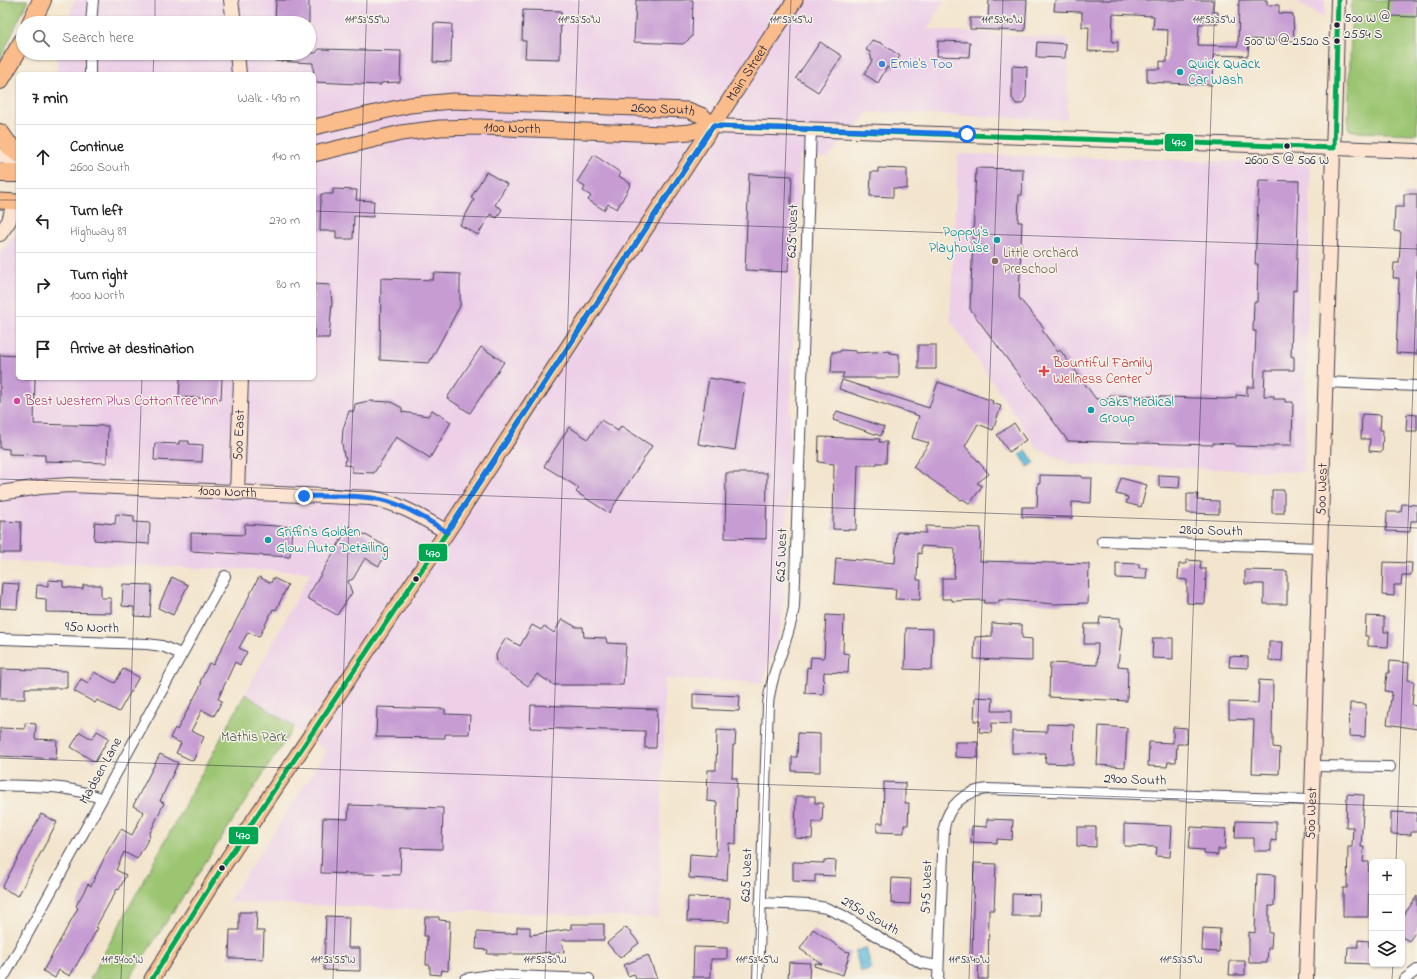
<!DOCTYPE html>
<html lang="en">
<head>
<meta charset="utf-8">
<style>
	:root { --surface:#fff; --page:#f2f2f2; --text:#222; --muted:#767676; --line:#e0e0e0 }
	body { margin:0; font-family:"Indie Flower",sans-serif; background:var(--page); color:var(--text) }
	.controls { position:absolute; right:12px; bottom:12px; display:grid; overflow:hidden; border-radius:6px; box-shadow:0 1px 3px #0004 }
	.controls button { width:36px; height:36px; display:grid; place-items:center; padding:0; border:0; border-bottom:1px solid var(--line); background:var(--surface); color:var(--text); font:20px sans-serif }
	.stop { position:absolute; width:12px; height:12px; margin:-9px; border:3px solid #1a73e8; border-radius:50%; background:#fff }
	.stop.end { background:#1a73e8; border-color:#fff; box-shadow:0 1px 4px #0008 }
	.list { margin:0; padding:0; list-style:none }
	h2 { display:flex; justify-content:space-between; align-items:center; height:52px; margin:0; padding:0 16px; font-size:17px }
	h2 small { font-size:13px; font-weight:400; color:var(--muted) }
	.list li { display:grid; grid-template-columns:26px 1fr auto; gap:12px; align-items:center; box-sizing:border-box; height:64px; padding:0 16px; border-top:1px solid var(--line) }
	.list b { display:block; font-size:15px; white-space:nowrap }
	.list p { margin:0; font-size:13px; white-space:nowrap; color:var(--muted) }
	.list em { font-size:13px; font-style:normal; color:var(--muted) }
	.icon { flex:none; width:22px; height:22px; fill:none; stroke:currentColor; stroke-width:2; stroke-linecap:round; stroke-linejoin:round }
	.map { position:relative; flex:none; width:1417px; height:979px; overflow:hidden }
	.search { position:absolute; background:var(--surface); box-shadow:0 1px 3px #0004; left:16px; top:16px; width:300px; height:44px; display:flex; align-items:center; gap:10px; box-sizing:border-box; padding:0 14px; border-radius:22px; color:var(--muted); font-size:15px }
	.panel { position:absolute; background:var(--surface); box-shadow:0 1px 3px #0004; left:16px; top:72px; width:300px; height:308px; border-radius:6px }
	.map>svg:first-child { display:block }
	.built { fill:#edd0e8 }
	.green { fill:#9bc571; stroke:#5e7456 }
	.water { fill:#57b6d6; stroke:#3c6c88 }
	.building { fill:#c69cd3 }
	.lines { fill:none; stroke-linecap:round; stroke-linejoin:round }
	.street-casing { stroke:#413f51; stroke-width:12 }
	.secondary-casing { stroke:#413f51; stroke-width:16 }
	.primary-casing { stroke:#413f51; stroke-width:17 }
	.highway-casing { stroke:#413f51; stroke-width:20 }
	.street { stroke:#fff; stroke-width:10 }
	.secondary { stroke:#fde4d1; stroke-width:14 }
	.primary { stroke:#fabc8b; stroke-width:15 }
	.highway { stroke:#fabc8b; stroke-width:18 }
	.bus-1-casing { stroke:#f7f3e8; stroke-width:8 }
	.bus-1 { stroke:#00a651; stroke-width:5 }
	.route { stroke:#1a73e8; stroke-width:5 }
	.ticks { fill:none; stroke:#22223b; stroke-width:1; stroke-opacity:0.45 }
	.bus-dot { fill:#22223b; stroke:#f7f3e8; stroke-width:1.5 }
	.shop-dot { fill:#3f7fe0; stroke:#f7f3e8; stroke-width:1.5 }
	.culture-dot { fill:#0f9aa8; stroke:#f7f3e8; stroke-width:1.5 }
	.education-dot { fill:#8d6e63; stroke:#f7f3e8; stroke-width:1.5 }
	.health-dot { fill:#e0444e; stroke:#f7f3e8; stroke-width:1.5 }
	.hotel-dot { fill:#d1479c; stroke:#f7f3e8; stroke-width:1.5 }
	.labels { text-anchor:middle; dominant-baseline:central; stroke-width:3; stroke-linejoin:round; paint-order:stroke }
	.bus-label { font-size:13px; fill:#22223b; stroke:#f7f3e8; text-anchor:start }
	.shop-label { font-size:14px; fill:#366cbe; stroke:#f7f3e8; text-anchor:start }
	.culture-label { font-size:14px; fill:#0d838f; stroke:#f7f3e8; text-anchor:start }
	.street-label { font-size:14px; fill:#22223b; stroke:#f7f3e8 }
	.education-label { font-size:14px; fill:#785e54; stroke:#f7f3e8; text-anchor:start }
	.health-label { font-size:14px; fill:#be3a42; stroke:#f7f3e8; text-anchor:start }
	.hotel-label { font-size:14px; fill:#b23c85; stroke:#f7f3e8; text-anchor:start }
	.park-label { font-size:14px; fill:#4c5b4e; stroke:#f7f3e8 }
	.ticks-label { font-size:10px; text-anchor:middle; fill:#22223b; stroke:#f7f3e8; stroke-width:3; stroke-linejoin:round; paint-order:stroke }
	.line-badge { stroke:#f7f3e8; stroke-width:1.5 }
	.badge-label { font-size:11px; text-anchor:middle; font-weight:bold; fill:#fff }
</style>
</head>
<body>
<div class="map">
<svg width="1417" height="979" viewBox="0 0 1417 979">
	<rect width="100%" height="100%" fill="#f7f3e8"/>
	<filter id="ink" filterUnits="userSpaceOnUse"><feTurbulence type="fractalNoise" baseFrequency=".025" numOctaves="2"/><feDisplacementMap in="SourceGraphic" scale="8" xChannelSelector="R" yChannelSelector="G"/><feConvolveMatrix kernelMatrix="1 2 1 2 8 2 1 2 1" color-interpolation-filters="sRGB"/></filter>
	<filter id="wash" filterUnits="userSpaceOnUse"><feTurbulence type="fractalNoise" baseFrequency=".012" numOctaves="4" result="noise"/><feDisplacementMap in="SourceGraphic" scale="16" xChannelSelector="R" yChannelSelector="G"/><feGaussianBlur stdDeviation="0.9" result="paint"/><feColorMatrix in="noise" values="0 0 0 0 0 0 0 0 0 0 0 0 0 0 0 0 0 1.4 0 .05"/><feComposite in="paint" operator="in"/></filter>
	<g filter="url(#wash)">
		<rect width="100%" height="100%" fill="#f3e5cd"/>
		<path class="built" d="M75 0H944L927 29 1069 39 1067 120 869 112 828 158 799 157 784 601 780 629 763 682 665 679 659 918 228 902 327 751 245 694 311 572 0 561V254L18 230V378H314V74H56L58 53H309V23H66Z
			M1294 0H1325L1324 18Z
			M958 154 1311 164 1304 472 1072 464 1038 449 950 320Z"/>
		<path class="green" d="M0 0H28L0 60Z
			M1352 0H1417V134L1359 132 1350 130 1348 127Z
			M245 694 294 727 129 979H90Z"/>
		<path class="water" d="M1026 450 1035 463 1028 467 1020 454Z
			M866 948 872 969 861 973 855 951Z"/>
		<g id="blocks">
			<path class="building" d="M276 0H309V23H275Z
				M636 0H693L692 37 683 44 634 42Z
				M989 0H1027L1025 31 970 29V18H988Z
				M1055 0H1213L1212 12H1218V24H1199L1198 45 1238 46 1239 0H1267V5H1279V13L1293 14 1294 41 1249 39 1248 56 1214 55 1212 85 1147 82V69H1160V61L1167 62 1168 30 1153 29 1154 16 1113 14 1112 42H1118V52L1088 51 1089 27H1082V12L1054 11Z
				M1391 0H1417V17L1390 16Z
				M523 10 561 11 560 59 525 58 526 41H522Z
				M434 23 452 24 451 63 433 62Z
				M872 40 881 43 900 56 891 70 887 67 878 83 864 74 872 61 870 52 866 50Z
				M938 41 970 42 969 57 937 56Z
				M820 42 842 56 818 92 796 78Z
				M1037 42 1066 44 1065 58 1036 57Z
				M319 49 401 51 400 82 381 83V85L314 82 313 63 275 61 276 53H316Z
				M1012 66 1027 67 1026 97 1022 104H1016L1012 98Z
				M594 155 621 173 619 176 631 184 617 209 608 204 604 210 588 200 591 196 583 191 585 187 577 182Z
				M878 168 907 169V189L893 188V197L870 196 871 172H878Z
				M976 168 1023 169 1022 195H1019L1018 222H1022L1019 298 1044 328 1042 330 1058 352 1060 350 1096 399H1110V395L1225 399 1236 398V395L1247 396V387H1254L1256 331H1253L1254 302H1257L1258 264H1255L1259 180 1299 181 1296 291 1293 290 1291 356 1294 357V370H1265L1264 396H1274V399H1285V402H1293L1292 445H1273V447L1235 446V444L1213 443V445L1068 441 970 309Z
				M486 172 507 184 495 205 502 209 497 218 490 214 478 235 460 225 474 200 471 198Z
				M749 174 792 176 788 272 745 270Z
				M333 189 357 190 356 200 374 201 373 217 354 216 353 239H336V231H320L321 194H333Z
				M1404 194H1417V354L1396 353 1399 282V278H1393L1394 263H1399L1401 232 1394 231 1395 207H1404Z
				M434 273 460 274V306L429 363 380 360 381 278 433 280Z
				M314 284 330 285 332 303 329 338H314Z
				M918 345H936V369H918Z
				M481 347 504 362 470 413 447 398Z
				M841 350 856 351V353L890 351V353L899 354V378H842L844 373H831L832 352H840Z
				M0 355 18 356V378H35L34 424 108 426 107 463 45 461V455L9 454V449L0 448Z
				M180 378H222L221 399 179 397Z
				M709 378 745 384 735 450 698 444Z
				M842 380 929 408 938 382 993 401 992 403 1001 406 993 430 978 424 965 446 989 474 977 483 982 486 970 504 963 499 961 500 913 467 929 443 912 438 919 416 839 389Z
				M369 401 391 402 402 408V412L428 416 432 410 451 422 430 458 396 437 374 473 352 472V466L345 465 346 457 344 456 342 443 343 429 349 411H354L355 404Z
				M837 411 884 427 881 436 833 420Z
				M1362 414 1381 415 1380 430H1383L1382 452 1369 451 1370 439H1361Z
				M1407 414 1417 415V431H1406Z
				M601 420 618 431 621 426 652 446 609 513 576 492 579 488 544 466 569 427 588 439Z
				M1014 423 1026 440 1009 452 997 435Z
				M819 437 880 439 879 442H887L886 463H877L876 465H858L856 530 833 529 834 464 818 462Z
				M179 441H189V444L203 445 202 462 154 460 155 443 179 444Z
				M726 473H767L766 539 725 538Z
				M1040 475 1082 476V478H1092L1091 503 1072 502V518L1022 517V507H1037L1038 483 1040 484Z
				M1159 475 1180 476 1179 488 1159 487Z
				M1121 478 1147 485 1141 507 1126 503 1128 497 1116 494Z
				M1272 490H1284V513H1272Z
				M1187 494H1198L1197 500 1219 501V514L1187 513Z
				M1402 504 1417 505V521H1411L1410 532 1386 531 1387 512H1401Z
				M116 514 134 516V522L150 523 149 544 94 540 95 522 115 524Z
				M0 521 21 522 20 553H0Z
				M245 524 292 527 290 557 191 551V533L244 535Z
				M349 526 389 548 379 566 365 558 353 579 348 581 352 593 337 615 307 598Z
				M926 526 981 528 980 561 1089 564 1088 603 1053 604 1009 600H999V603H984L985 600 952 601V599H942V578H954L955 548 921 546V554L918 553 917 580H921L920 600 895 599 896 589H894L834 584 836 558 895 563 897 532 926 533Z
				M1186 560 1201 561 1200 569H1206L1205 604 1187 603V580L1178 579 1179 564H1186Z
				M1383 562 1412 563 1411 575H1402L1401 585H1394V596L1382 595Z
				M1116 563 1139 564V568H1147L1146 579 1116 578Z
				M1245 570 1287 571V604H1264V584H1245Z
				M172 577 188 585 173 615 158 608Z
				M259 577 271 583 273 578 288 585 276 610 273 609 259 637 248 632 239 648 247 652 240 665 235 662 218 699 222 701 214 716 202 710 191 731 204 737 193 761 176 753 181 743 170 738 175 728 177 730 202 683 200 682 209 663 213 665Z
				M48 580 63 581V587L83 589V585H101V598H111V613L46 612V599L36 598 37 585 48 586Z
				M2 583 19 584 17 609 0 608Z
				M123 584 152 585 150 617 134 616V607L122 606Z
				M826 615 844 616 843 653 849 654 848 673 824 672 823 694 805 693 807 667 810 668 811 657 824 658Z
				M1366 616 1384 617V632H1389L1388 647 1368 646V636H1365Z
				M1100 617 1120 618V627H1122L1118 666 1128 667 1127 701 1049 697 1050 663 1097 665 1098 644H1084L1085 624H1099Z
				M562 619 576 627H583L584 637 606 638 607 643 626 644 623 685H554L537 674 528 686 502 668 497 662 496 655 499 649 506 638 520 646 532 625 541 630 544 626 554 633Z
				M992 623 1022 625V638L1032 639V661L974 659 975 637 992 636Z
				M906 628 933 629 932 670 905 669Z
				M1153 638H1173V659L1152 658Z
				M1269 642H1283L1282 661 1269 660Z
				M1230 656 1248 657V668L1229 667Z
				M1390 661 1409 663 1408 680 1414 681 1412 705 1416 706 1417 729 1387 724 1392 692 1385 691 1387 673H1389Z
				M1 669 67 671V688H25V699H0Z
				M123 669 139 677 119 712 97 700 95 703 74 691 81 679 88 683 94 672 115 683Z
				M1259 680 1273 681 1272 735H1273V747L1280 748 1279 774 1252 773 1254 720 1229 719V702L1258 703Z
				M693 694 740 696 739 711 693 709Z
				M975 697 993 698 992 711H1011V724L992 723 991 733 979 732 980 721H974Z
				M1350 703 1366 704 1365 737 1349 736Z
				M531 705 657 709 656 748H645V731L530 728Z
				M377 707 445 709V714L470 715 469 734H445V738L376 737Z
				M25 723 36 724 35 739 57 740 56 759 0 756V728L25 729Z
				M1047 724 1074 725 1073 764 1045 763 1046 753H1012V731L1047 732Z
				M1099 726 1127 728 1125 767 1097 765Z
				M1173 727 1187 728V744H1177L1176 762H1168L1167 767 1148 766 1149 742 1173 743Z
				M717 730 736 731 735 745H733L732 778H737L736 844 729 843 727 880 689 878 690 854 716 856 717 802 707 801 708 770H716Z
				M97 731 109 738 95 762 71 747 80 732 92 739Z
				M798 733 820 734V772L792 771V757H797Z
				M955 742H978V758L955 757Z
				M160 754 178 763 160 801 164 803 149 835 150 836 137 859 124 852 116 870 126 875 119 890 117 889 96 927 98 928 70 976 59 970 55 978 43 971 78 908 76 906 88 884 91 886 107 852 121 829 132 835 144 812 133 806Z
				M884 782 905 783V803H909L908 825H904V833L877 832V823H883Z
				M1347 794 1364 795 1361 847H1364L1363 862H1369L1368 917H1343V888H1347L1348 847H1352L1353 827H1346Z
				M796 796H815V803H823L822 822H813L812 839 795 838Z
				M349 805 443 808 442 849 401 848 400 875 321 873 323 818 348 819Z
				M1391 812 1417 813V832H1411V835L1391 834Z
				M41 814 57 822 18 896 2 888Z
				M987 819 1013 820 1012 840 997 839V843L971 842 972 826 987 827Z
				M1236 821 1276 822V841L1271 840V851H1254V838H1235Z
				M1124 824 1172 826 1170 857 1156 856 1157 847 1124 846Z
				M1077 827H1096V847L1077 846Z
				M1191 827 1226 829 1225 849H1218V855L1204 854V850L1189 849Z
				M824 860 836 861 835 876 815 875V882L793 881V862L824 863Z
				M974 863 996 864 994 910H989L988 979H978L979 960H972Z
				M1257 874 1275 875 1274 906H1269V933H1272L1271 948H1268L1267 963H1249V932L1255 933Z
				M892 878 911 879 910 904 891 903Z
				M1012 894 1040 895 1039 916H1012Z
				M1417 896V930L1409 941 1402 937V918Z
				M688 897 730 898 729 922 687 921Z
				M239 912H257L256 931H264L263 959 229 958 230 930H239Z
				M326 916 349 917 348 948H360V971L324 970Z
				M425 917H439V920L450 921 448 971 442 970 441 975 430 974V965H426L427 936H424Z
				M571 924H604V940H562L564 952 550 955 549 952 534 954H487L488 950 476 949 477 932 507 934 517 933V927H530V935L571 929Z
				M626 927 639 943 620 958 607 943Z
				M1203 928 1220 929 1219 952 1202 951Z
				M813 929 845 951 850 952 843 975 814 966 815 963 822 964 800 949Z
				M1358 940 1369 941V947H1372V964L1347 963 1348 947H1358Z
				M694 947 727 948V959H711V977H693Z
				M648 955 657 979H636L634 974 628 976 624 965Z
				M1230 961H1245V975H1229Z
				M789 962 810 963 809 979H788Z"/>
		</g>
	</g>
	<g filter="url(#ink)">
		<use href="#blocks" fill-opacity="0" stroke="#413f51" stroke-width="1"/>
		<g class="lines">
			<defs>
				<path id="street" d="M91 23 93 0
					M90 74V53
					M1325 382 1417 386
					M1102 541 1320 548
					M0 639 147 644 162 646 181 654
					M1313 766 1390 767
					M0 785C36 787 68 784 102 799
					M760 903 809 905 826 908 842 915 921 963 938 966
					M1 979 6 973 225 576
					M465 979 490 975 589 979
					M758 979 768 705C771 671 789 641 794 607L811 128
					M938 979 944 828C948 805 965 791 987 789L1312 800
					M1405 979 1417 970"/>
				<g id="secondary">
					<path d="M231 0 234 23"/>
					<path d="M237 53 239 74"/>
					<path d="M713 126 1417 151"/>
					<path d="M0 156 18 159"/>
					<path d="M0 234 9 221 14 202"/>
					<path id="s1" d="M0 493 40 487 70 485 371 498C400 503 423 518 447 532"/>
					<path id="s2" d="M237 493 241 378"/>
					<path id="s3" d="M1306 979 1338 0"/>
				</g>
				<g id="primary">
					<path id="s4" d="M314 127 410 105 453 101 688 110 703 116 713 126"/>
					<path id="s5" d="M314 154 401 133 440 128 480 127 664 134 690 132 713 126"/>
					<path d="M0 201 18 202"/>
					<path id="s6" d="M152 979 223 866 447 532 795 0"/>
				</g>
				<path id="highway" d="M31 23 42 0
					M0 80 23 41
					M0 133 7 143 18 153
					M0 173H18"/>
			</defs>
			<use href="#street" class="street-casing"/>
			<use href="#secondary" class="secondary-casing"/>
			<use href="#primary" class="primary-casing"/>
			<use href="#highway" class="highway-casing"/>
			<use href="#street" class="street"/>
			<use href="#secondary" class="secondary"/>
			<use href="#primary" class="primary"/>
			<use href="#highway" class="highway"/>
			<defs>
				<path id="bus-1" d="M713 126 1334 148
					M1334 148 1338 0
					M152 979 223 866 447 532 713 126"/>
			</defs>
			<use href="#bus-1" class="bus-1-casing"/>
			<use href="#bus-1" class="bus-1"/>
		</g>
	</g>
	<g class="lines" filter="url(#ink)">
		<path class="route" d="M304 496C333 497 368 493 396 504 414 511 431 522 447 532L713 126 967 134"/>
	</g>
	<path class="ticks" d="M155 23V0M153 74 154 53M0 200H18M314 211 1417 249M0 479 1417 528M0 758 1417 807M1396 862 1417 272M121 979 142 378M333 979 367 0M545 979 579 0M757 979 791 0M969 979 1003 0M1180 979 1215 0M1392 979 1393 964"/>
	<g class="bus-dot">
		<circle cx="1337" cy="25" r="3.5"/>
		<circle cx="1337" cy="41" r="3.5"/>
		<circle cx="1287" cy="146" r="3.5"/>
		<circle cx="416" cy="579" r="3.5"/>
		<circle cx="222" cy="868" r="3.5"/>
	</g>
	<circle class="shop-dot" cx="882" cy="64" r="4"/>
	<g class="culture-dot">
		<circle cx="1180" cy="72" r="4"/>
		<circle cx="997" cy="240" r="4"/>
		<circle cx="1091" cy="410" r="4"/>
		<circle cx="268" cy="540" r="4"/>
	</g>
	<circle class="education-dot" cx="995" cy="261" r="4"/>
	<path class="health-dot" d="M1042 365h4v4h4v4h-4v4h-4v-4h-4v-4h4z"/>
	<circle class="hotel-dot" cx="17" cy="401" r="4"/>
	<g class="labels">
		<g class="bus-label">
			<text x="1344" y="18">500 W @<tspan x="1344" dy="16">2554 S</tspan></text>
			<text x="1330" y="41" text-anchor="end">500 W @ 2520 S</text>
			<text x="1287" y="160" text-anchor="middle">2600 S @ 506 W</text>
		</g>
		<g class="shop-label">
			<text x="890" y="64">Ernie's Too</text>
		</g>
		<g class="culture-label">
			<text x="1188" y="64">Quick Quack<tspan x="1188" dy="16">Car Wash</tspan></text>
			<text x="989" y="232" text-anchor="end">Poppy's<tspan x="989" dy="16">Playhouse</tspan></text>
			<text x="1099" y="402">Oaks Medical<tspan x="1099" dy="16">Group</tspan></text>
			<text x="276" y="532">Griffin's Golden<tspan x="276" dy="16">Glow Auto Detailing</tspan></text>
		</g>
		<g class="street-label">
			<text stroke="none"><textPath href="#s6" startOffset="1084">Main Street</textPath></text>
			<text stroke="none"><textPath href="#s4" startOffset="352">2600 South</textPath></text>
			<text stroke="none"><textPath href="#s5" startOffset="201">1100 North</textPath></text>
			<text transform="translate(793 231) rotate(-88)">625 West</text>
			<text stroke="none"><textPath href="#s2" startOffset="58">500 East</textPath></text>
			<text stroke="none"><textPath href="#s3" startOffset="490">500 West</textPath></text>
			<text stroke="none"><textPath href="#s1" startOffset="228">1000 North</textPath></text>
			<text transform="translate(1211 531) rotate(2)">2800 South</text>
			<text transform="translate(782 555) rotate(-88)">625 West</text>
			<text transform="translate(92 628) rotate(2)">950 North</text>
			<text transform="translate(101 771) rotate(-61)">Madsen Lane</text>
			<text transform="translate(1135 780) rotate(2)">2900 South</text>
			<text stroke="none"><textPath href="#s3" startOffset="166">500 West</textPath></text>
			<text transform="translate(747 875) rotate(-88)">625 West</text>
			<text transform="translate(927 887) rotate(-88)">575 West</text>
			<text transform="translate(870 916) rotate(30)">2950 South</text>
		</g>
		<g class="education-label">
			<text x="1003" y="253">Little Orchard<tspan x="1003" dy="16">Preschool</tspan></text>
		</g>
		<g class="health-label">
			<text x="1053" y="363">Bountiful Family<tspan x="1053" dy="16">Wellness Center</tspan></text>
		</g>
		<g class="hotel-label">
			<text x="25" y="401">Best Western Plus CottonTree Inn</text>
		</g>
		<g class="park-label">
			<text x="254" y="737">Mathis Park</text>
		</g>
	</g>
	<g class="ticks-label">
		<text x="367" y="23">111°53'55"W</text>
		<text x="579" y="23">111°53'50"W</text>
		<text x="791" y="23">111°53'45"W</text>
		<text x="1002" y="23">111°53'40"W</text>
		<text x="1214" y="23">111°53'35"W</text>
		<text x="122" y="963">111°54'00"W</text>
		<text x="333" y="963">111°53'55"W</text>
		<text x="545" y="963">111°53'50"W</text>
		<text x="757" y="963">111°53'45"W</text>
		<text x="969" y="963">111°53'40"W</text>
		<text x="1181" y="963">111°53'35"W</text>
	</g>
	<g class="line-badge">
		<rect x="1164" y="133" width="30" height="19" rx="4" fill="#00a651"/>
		<rect x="418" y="543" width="30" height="19" rx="4" fill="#00a651"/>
		<rect x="228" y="826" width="31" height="19" rx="4" fill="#00a651"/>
	</g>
	<g class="badge-label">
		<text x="1179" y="146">470</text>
		<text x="433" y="557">470</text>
		<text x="243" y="839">470</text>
	</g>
</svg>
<div class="controls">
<button>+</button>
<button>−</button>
<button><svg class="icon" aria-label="layers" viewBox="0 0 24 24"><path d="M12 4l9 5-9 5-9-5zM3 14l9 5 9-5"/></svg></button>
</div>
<div class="stop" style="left:967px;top:134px"></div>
<div class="stop end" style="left:304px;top:496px"></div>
<div class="search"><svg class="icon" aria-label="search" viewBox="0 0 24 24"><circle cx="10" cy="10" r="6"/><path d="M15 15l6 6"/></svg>Search here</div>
<section class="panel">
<h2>7 min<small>Walk · 490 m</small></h2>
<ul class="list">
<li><svg class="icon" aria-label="ahead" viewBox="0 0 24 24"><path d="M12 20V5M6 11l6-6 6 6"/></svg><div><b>Continue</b><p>2600 South</p></div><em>140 m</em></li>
<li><svg class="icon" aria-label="left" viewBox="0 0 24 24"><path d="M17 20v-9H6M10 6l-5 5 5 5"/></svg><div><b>Turn left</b><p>Highway 89</p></div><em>270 m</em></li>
<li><svg class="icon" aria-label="right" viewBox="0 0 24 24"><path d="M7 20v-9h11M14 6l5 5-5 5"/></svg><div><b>Turn right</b><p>1000 North</p></div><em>80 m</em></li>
<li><svg class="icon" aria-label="arrive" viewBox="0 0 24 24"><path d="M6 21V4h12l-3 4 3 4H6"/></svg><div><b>Arrive at destination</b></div></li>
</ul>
</section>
</div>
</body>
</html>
